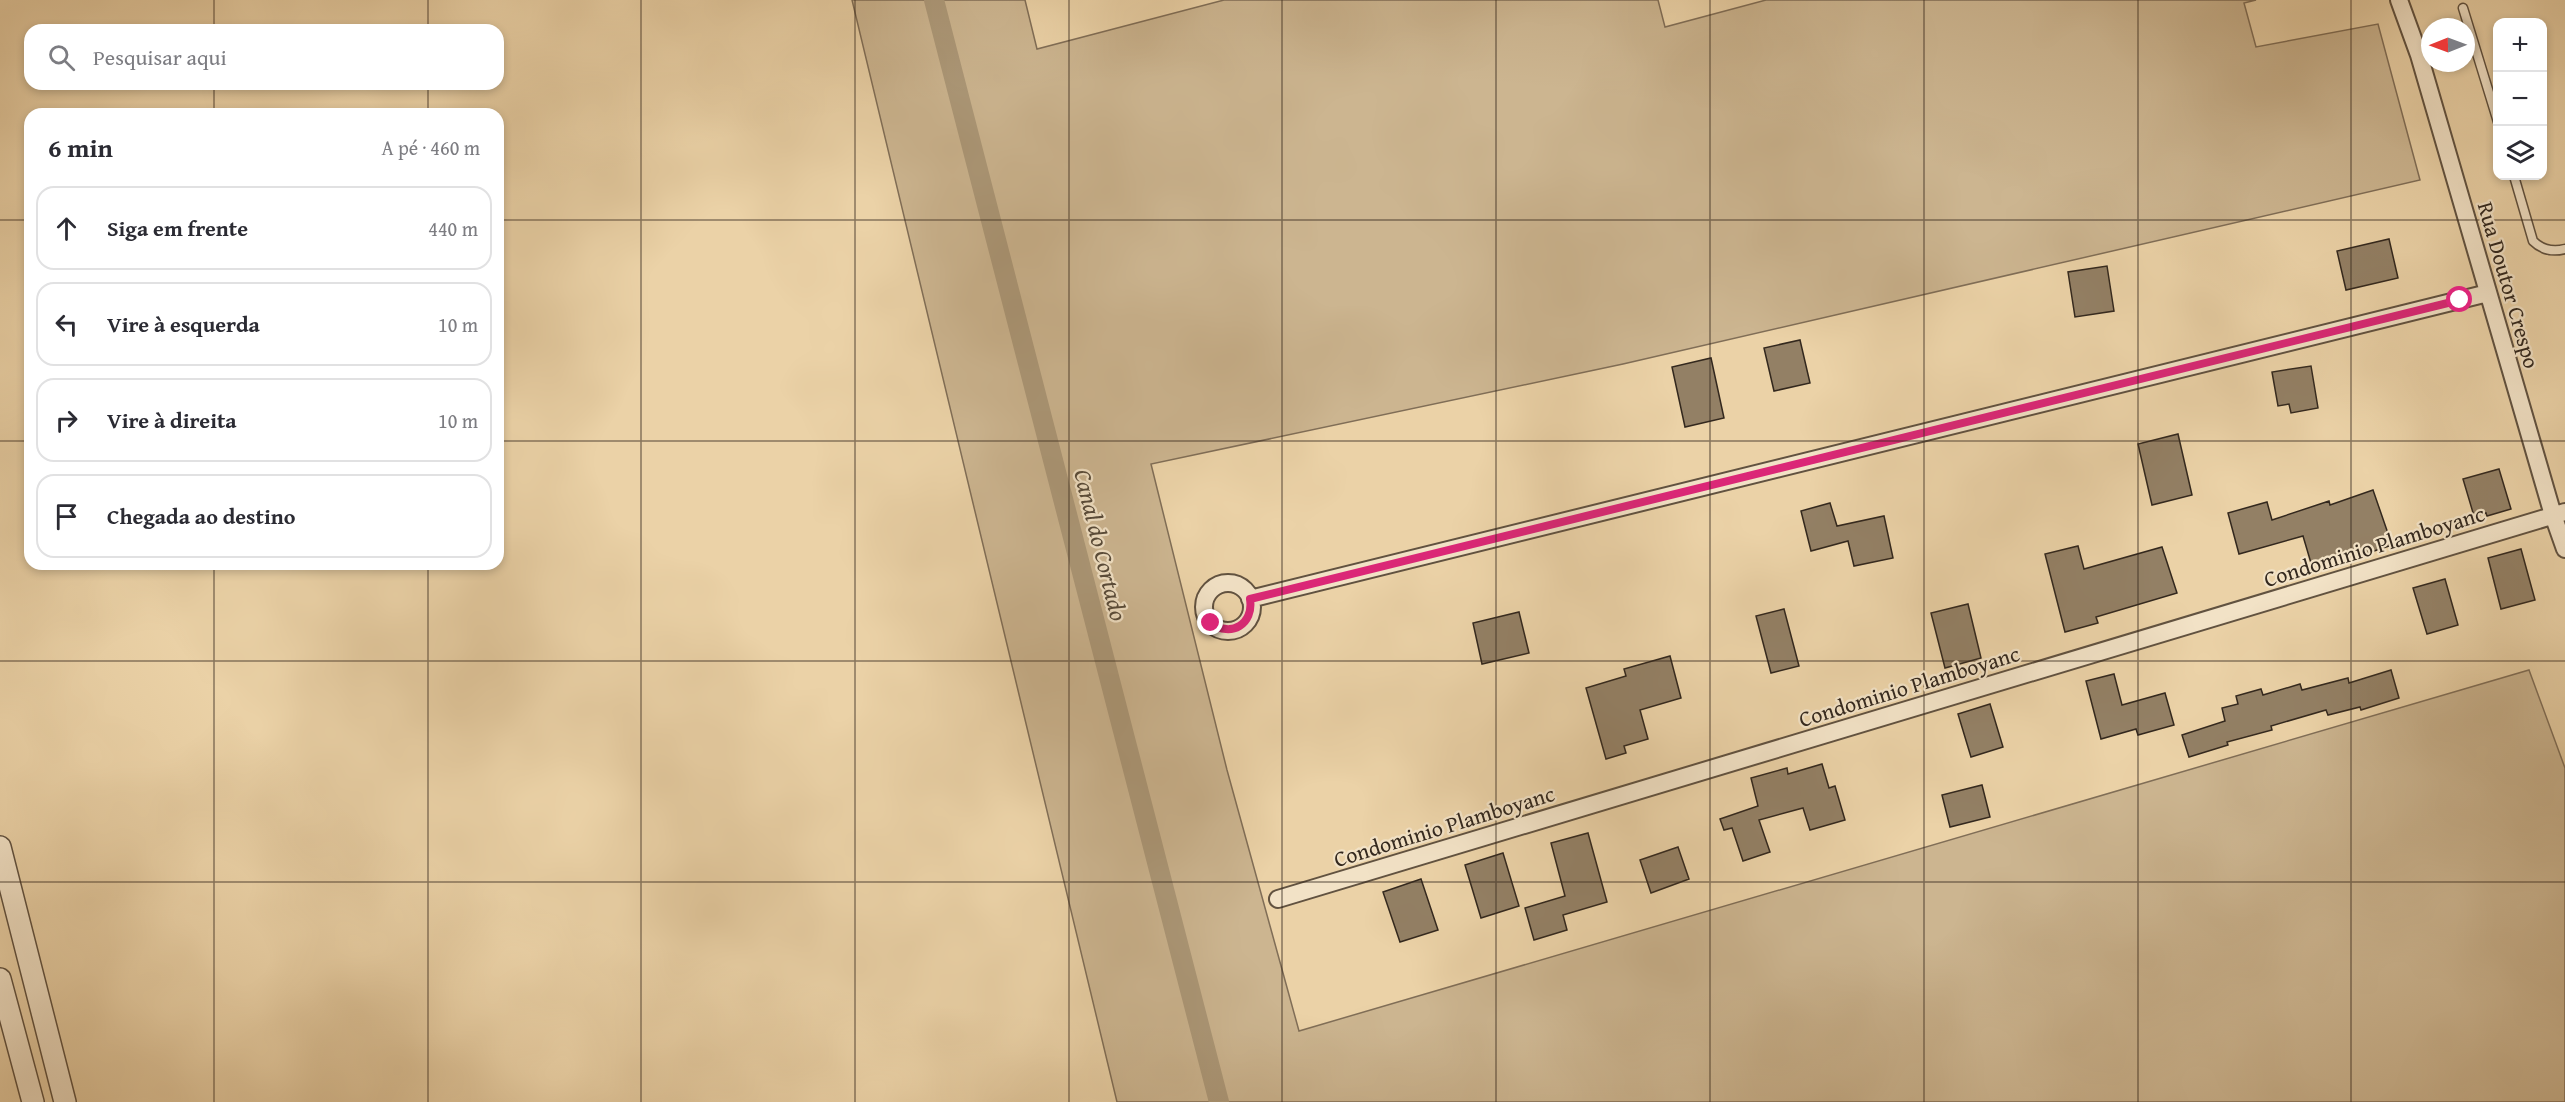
<!DOCTYPE html>
<html lang="pt">
<head>
<meta charset="utf-8">
<style>
	:root { --surface:#fff; --page:#f7f7f7; --text:#2b2b33; --muted:#7c7c81; --line:#e1e1e2 }
	body { margin:0; font-family:"Gentium Book Plus",serif; background:var(--page); color:var(--text) }
	.controls { position:absolute; right:18px; top:18px; display:grid; overflow:hidden; border-radius:12px; box-shadow:0 3px 9px #0003 }
	.controls button { width:54px; height:54px; display:grid; place-items:center; padding:0; border:0; border-bottom:2px solid var(--line); background:var(--surface); color:var(--text); font:30px sans-serif }
	.compass { position:absolute; left:2421px; top:18px; width:54px; height:54px; border-radius:50%; background:var(--surface); box-shadow:0 3px 9px #0003; rotate:269deg }
	.stop { position:absolute; width:18px; height:18px; margin:-14px; border:4px solid #db2777; border-radius:50%; background:#fff }
	.stop.end { background:#db2777; border-color:#fff; box-shadow:0 2px 6px #0008 }
	.list { margin:0; padding:0; list-style:none }
	h2 { display:flex; justify-content:space-between; align-items:center; height:78px; margin:0; padding:0 24px; font-size:26px }
	h2 small { font-size:20px; font-weight:400; color:var(--muted) }
	.list li { display:grid; grid-template-columns:39px 1fr auto; gap:18px; align-items:center; box-sizing:border-box; height:84px; margin:0 12px 12px; padding:0 12px; border:2px solid var(--line); border-radius:18px }
	.list b { display:block; font-size:22px; white-space:nowrap }
	.list em { font-size:20px; font-style:normal; color:var(--muted) }
	.icon { flex:none; width:33px; height:33px; fill:none; stroke:currentColor; stroke-width:2; stroke-linecap:round; stroke-linejoin:round }
	.map { position:relative; flex:none; width:2565px; height:1102px; overflow:hidden }
	.search { position:absolute; background:var(--surface); box-shadow:0 3px 9px #0003; left:24px; top:24px; width:480px; height:66px; display:flex; align-items:center; gap:15px; box-sizing:border-box; padding:0 21px; border-radius:18px; color:var(--muted); font-size:22px }
	.panel { position:absolute; background:var(--surface); box-shadow:0 3px 9px #0003; left:24px; top:108px; width:480px; height:462px; border-radius:18px }
	.map>svg:first-child { display:block }
	.green { fill:#ccb590; stroke:#806e57; stroke-width:1.5 }
	.lines { fill:none; stroke-linecap:round; stroke-linejoin:round }
	.canal { stroke:#ac9878; stroke-width:20 }
	.building { fill:#938065; stroke:#33281e; stroke-width:1.5 }
	.service-casing { stroke:#615240; stroke-width:11 }
	.minor-casing { stroke:#615240; stroke-width:20 }
	.tertiary-casing { stroke:#615240; stroke-width:24 }
	.service { stroke:#f2e2c6; stroke-width:8 }
	.minor { stroke:#f2e2c6; stroke-width:16 }
	.tertiary { stroke:#f2e2c6; stroke-width:21 }
	.route { stroke:#db2777; stroke-width:8 }
	.grid { fill:none; stroke:#33281e; stroke-width:1.5; stroke-opacity:0.55 }
	.labels { text-anchor:middle; dominant-baseline:central; stroke-width:4.5; stroke-linejoin:round; paint-order:stroke }
	.street-label { font-size:22px; fill:#33281e; stroke:#f2e2c6 }
	.water-label { font-size:24px; font-style:italic; fill:#574a39; stroke:#f2e2c6 }
</style>
</head>
<body>
<div class="map">
<svg width="2565" height="1102" viewBox="0 0 2565 1102">
	<rect width="100%" height="100%" fill="#ebd2a7"/>
	<filter id="stains"><feTurbulence type="fractalNoise" baseFrequency=".00333" numOctaves="4"/><feColorMatrix values="0 0 0 0 .2 0 0 0 0 .09 0 0 0 0 .02 0 0 0 .5 -.17"/></filter>
	<radialGradient id="worn" r=".72"><stop offset=".6" stop-color="#630" stop-opacity="0"/><stop offset="1" stop-color="#630" stop-opacity=".3"/></radialGradient>
	<path class="green" d="M852 0H1025L1037 49 1224 0H1658L1665 27 1766 0H2256L2244 3 2256 47 2378 24 2420 180 1623 364 1151 464 1227 770 1299 1031 2529 670 2565 768V1102H1117Z"/>
	<g class="lines">
		<path class="canal" d="M934 0 1219 1102"/>
	</g>
	<path class="building" d="M2389 239 2398 278 2346 290 2337 251Z
		M2107 266 2114 311 2075 317 2068 272Z
		M1800 340 1810 383 1774 391 1764 348Z
		M1711 358 1724 418 1685 427 1672 367Z
		M2311 366 2318 408 2291 413 2289 404 2278 406 2272 372Z
		M2178 434 2192 495 2152 505 2138 444Z
		M2499 469 2511 509 2487 516 2486 513 2474 516 2463 479Z
		M2373 490 2392 545 2359 556 2356 549 2311 563 2303 536 2239 554 2228 513 2267 502 2272 520 2329 501 2330 505Z
		M1830 503 1837 526 1884 516 1893 558 1854 566 1848 541 1811 551 1801 511Z
		M2078 546 2084 569 2162 547 2177 593 2096 617 2098 623 2065 632 2045 554Z
		M2521 549 2535 600 2501 609 2488 558Z
		M2445 579 2458 625 2427 634 2413 588Z
		M1968 604 1981 658 1945 668 1931 613Z
		M1784 609 1799 666 1771 673 1756 616Z
		M1519 612 1529 653 1482 664 1473 623Z
		M1670 656 1681 698 1640 710 1648 739 1624 746 1626 753 1606 759 1586 688 1626 676 1624 669Z
		M2391 670 2399 698 2361 710 2360 707 2328 715 2326 710 2271 726 2272 730 2227 742 2228 745 2189 757 2182 735 2225 721 2222 708 2238 704 2236 696 2261 689 2263 695 2300 684 2302 690 2348 678 2349 683Z
		M2114 674 2122 705 2165 693 2174 725 2138 735 2136 729 2101 739 2086 681Z
		M1990 704 2003 747 1971 757 1958 714Z
		M1822 764 1829 788 1835 786 1845 820 1810 830 1803 808 1759 820 1770 852 1743 861 1732 828 1724 830 1720 819 1758 806 1751 778 1787 768 1788 774Z
		M1982 785 1990 817 1950 827 1942 795Z
		M1588 833 1607 902 1563 915 1567 930 1534 940 1525 908 1565 896 1551 843Z
		M1678 847 1689 879 1651 893 1640 860Z
		M1503 853 1519 906 1481 918 1465 865Z
		M1421 879 1438 930 1400 942 1383 892Z"/>
	<g class="lines">
		<defs>
			<path id="service" d="M2463 8 2498 122
				M2514 176 2533 241C2542 250 2553 252 2565 249"/>
			<path id="minor" d="M2399 0 2419 55 2553 515 2565 549
				M1204 607a24 24 0 1 1 48 0a24 24 0 1 1-48 0Z
				M1250 599 2488 293
				M1278 899 2565 512"/>
			<path id="tertiary" d="M0 847 65 1102
				M0 979 33 1102"/>
		</defs>
		<use href="#service" class="service-casing"/>
		<use href="#minor" class="minor-casing"/>
		<use href="#tertiary" class="tertiary-casing"/>
		<use href="#service" class="service"/>
		<use href="#minor" class="minor"/>
		<use href="#tertiary" class="tertiary"/>
	</g>
	<g class="lines">
		<path class="route" d="M1211 623C1231 638 1254 624 1250 599L2460 300"/>
	</g>
	<path class="grid" d="M214 0V30M428 0V30M641 0V1102M855 0V1102M1069 0V1102M1282 0V1102M1496 0V1102M1710 0V1102M1924 0V1102M2138 0V1102M2351 0V1102M214 84V114M428 84V114M0 220H30M498 220H2565M0 441H30M498 441H2565M214 564V1102M428 564V1102M0 661H2565M0 882H2565"/>
	<g class="labels">
		<g class="street-label">
			<text transform="translate(2509 285) rotate(74)">Rua Doutor Crespo</text>
			<text transform="translate(2374 546) rotate(-17)">Condominio Plamboyanc</text>
			<text transform="translate(1909 686) rotate(-17)">Condominio Plamboyanc</text>
			<text transform="translate(1444 826) rotate(-17)">Condominio Plamboyanc</text>
		</g>
		<g class="water-label">
			<text transform="translate(1101 545) rotate(76)">Canal do Cortado</text>
		</g>
	</g>
	<rect width="100%" height="100%" filter="url(#stains)"/>
	<rect width="100%" height="100%" fill="url(#worn)"/>
</svg>
<div class="controls">
<button>+</button>
<button>−</button>
<button><svg class="icon" aria-label="layers" viewBox="0 0 24 24"><path d="M12 4l9 5-9 5-9-5zM3 14l9 5 9-5"/></svg></button>
</div>
<svg class="compass" viewBox="-18 -18 36 36"><path d="M0-13l5 13h-10z" fill="#e53935"/><path d="M0 13l5-13h-10z" fill="#7c7c81"/></svg>
<div class="stop" style="left:2460px;top:300px"></div>
<div class="stop end" style="left:1211px;top:623px"></div>
<div class="search"><svg class="icon" aria-label="search" viewBox="0 0 24 24"><circle cx="10" cy="10" r="6"/><path d="M15 15l6 6"/></svg>Pesquisar aqui</div>
<section class="panel">
<h2>6 min<small>A pé · 460 m</small></h2>
<ul class="list">
<li><svg class="icon" aria-label="ahead" viewBox="0 0 24 24"><path d="M12 20V5M6 11l6-6 6 6"/></svg><div><b>Siga em frente</b></div><em>440 m</em></li>
<li><svg class="icon" aria-label="left" viewBox="0 0 24 24"><path d="M17 20v-9H6M10 6l-5 5 5 5"/></svg><div><b>Vire à esquerda</b></div><em>10 m</em></li>
<li><svg class="icon" aria-label="right" viewBox="0 0 24 24"><path d="M7 20v-9h11M14 6l5 5-5 5"/></svg><div><b>Vire à direita</b></div><em>10 m</em></li>
<li><svg class="icon" aria-label="arrive" viewBox="0 0 24 24"><path d="M6 21V4h12l-3 4 3 4H6"/></svg><div><b>Chegada ao destino</b></div></li>
</ul>
</section>
</div>
</body>
</html>
